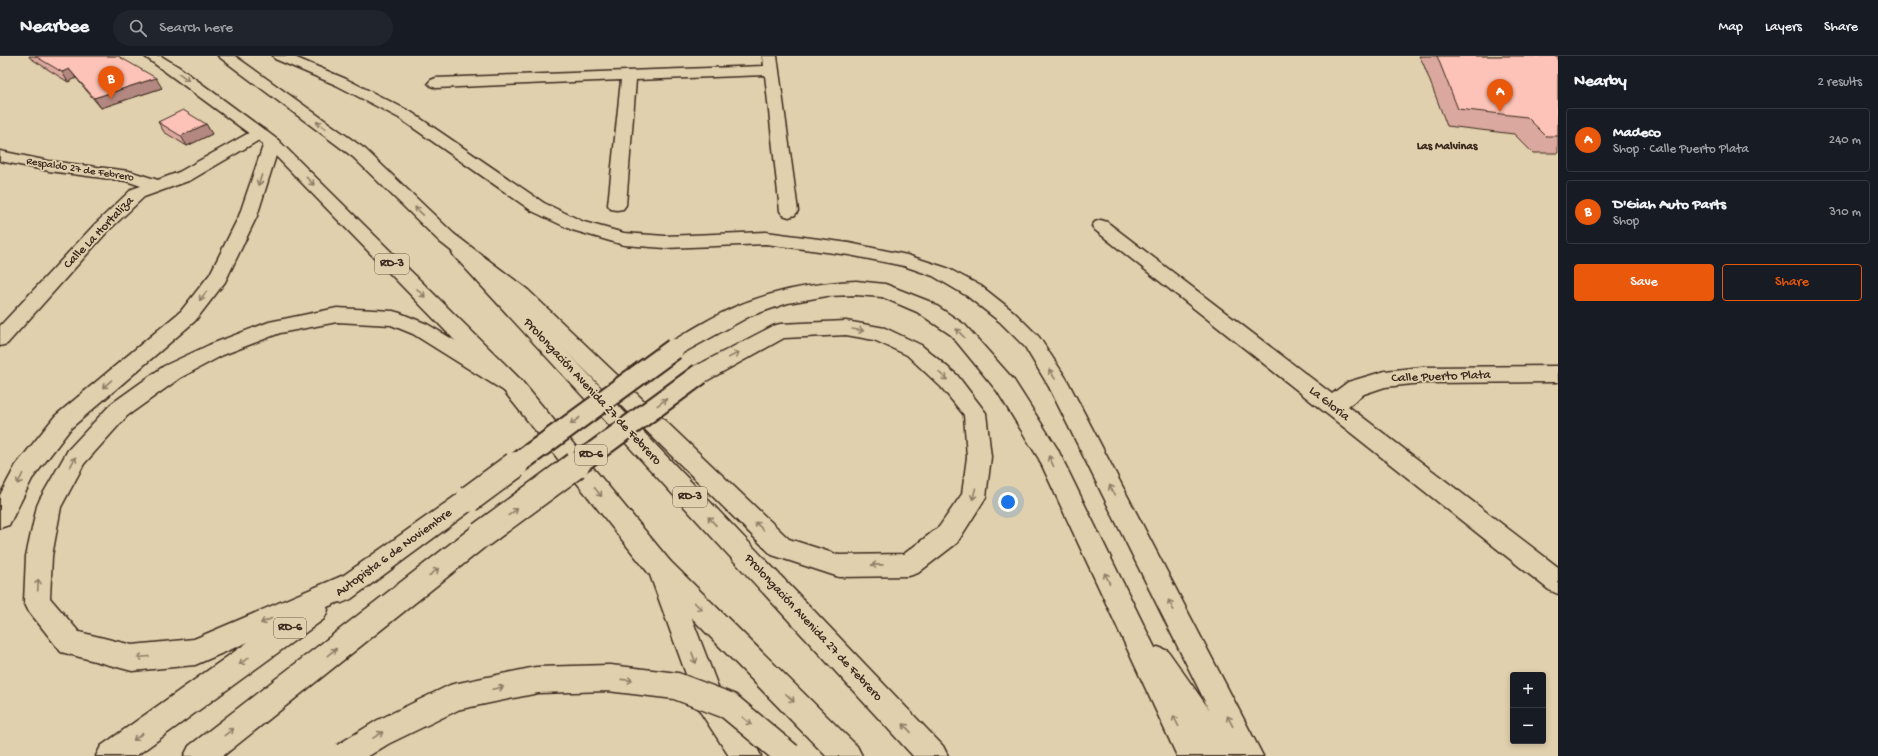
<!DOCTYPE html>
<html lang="en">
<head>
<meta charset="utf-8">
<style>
	:root { --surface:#171b24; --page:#20242c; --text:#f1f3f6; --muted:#9ea1a6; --line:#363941; --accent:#ea580c }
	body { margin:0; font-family:"Gochi Hand",sans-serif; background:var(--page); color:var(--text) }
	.controls { position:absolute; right:12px; bottom:12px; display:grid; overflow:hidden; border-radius:4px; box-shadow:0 2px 6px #0003 }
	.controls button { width:36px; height:36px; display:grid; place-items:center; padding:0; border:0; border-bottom:1px solid var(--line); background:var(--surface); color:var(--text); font:20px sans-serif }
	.you { position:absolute; left:1008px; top:446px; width:14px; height:14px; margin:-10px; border:3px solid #fff; border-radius:50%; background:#1a73e8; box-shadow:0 0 0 6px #1a73e833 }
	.badge { display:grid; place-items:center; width:26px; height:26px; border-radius:50%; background:var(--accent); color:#fff; font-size:13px; font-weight:700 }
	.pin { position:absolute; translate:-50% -33px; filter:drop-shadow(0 1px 2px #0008) }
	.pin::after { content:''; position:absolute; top:21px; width:14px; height:12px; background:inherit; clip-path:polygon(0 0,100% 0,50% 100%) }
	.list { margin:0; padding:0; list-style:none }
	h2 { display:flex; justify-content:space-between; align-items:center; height:52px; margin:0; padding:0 16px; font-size:17px }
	h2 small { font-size:13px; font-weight:400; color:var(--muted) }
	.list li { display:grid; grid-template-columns:26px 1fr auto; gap:12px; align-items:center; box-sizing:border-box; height:64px; margin:0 8px 8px; padding:0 8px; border:1px solid var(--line); border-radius:4px }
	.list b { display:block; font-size:15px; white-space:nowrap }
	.list p { margin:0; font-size:13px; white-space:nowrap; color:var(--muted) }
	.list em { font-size:13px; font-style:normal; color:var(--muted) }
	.actions { display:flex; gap:8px; padding:12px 16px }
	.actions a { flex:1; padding:9px 0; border:1px solid var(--accent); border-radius:4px; text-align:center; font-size:14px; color:var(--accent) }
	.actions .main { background:var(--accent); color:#fff }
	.icon { flex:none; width:22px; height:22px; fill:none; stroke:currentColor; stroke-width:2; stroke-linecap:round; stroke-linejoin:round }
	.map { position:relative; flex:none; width:1558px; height:700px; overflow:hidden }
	header { display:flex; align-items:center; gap:24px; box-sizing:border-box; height:56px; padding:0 20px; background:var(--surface); border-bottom:1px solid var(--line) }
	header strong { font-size:19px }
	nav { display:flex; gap:22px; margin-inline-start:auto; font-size:14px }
	.search { width:280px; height:36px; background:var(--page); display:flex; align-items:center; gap:10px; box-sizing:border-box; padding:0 14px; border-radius:22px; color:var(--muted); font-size:15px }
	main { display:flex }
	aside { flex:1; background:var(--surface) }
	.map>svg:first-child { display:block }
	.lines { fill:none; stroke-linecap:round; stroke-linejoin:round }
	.minor-casing { stroke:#3b2a1e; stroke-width:3 }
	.primary-casing { stroke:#3b2a1e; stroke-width:3 }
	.trunk-casing { stroke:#3b2a1e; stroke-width:3 }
	.motorway-casing { stroke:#3b2a1e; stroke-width:3 }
	.minor { fill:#e1d0ad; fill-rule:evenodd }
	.primary { fill:#e1d0ad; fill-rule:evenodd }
	.trunk { fill:#e1d0ad; fill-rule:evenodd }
	.motorway { fill:#e1d0ad; fill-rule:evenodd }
	.motorway-bridge-far1-casing { stroke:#3b2a1e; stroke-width:24; stroke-linecap:butt }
	.motorway-bridge-casing { stroke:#3b2a1e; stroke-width:29; stroke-linecap:butt }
	.motorway-bridge-far1 { stroke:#e1d0ad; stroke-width:20 }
	.motorway-bridge { stroke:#e1d0ad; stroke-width:26 }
	.wall { fill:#daa89e; stroke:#3b2a1e }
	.shaded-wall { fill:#b28881; stroke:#3b2a1e }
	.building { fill:#fec3b8; stroke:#3b2a1e }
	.oneway { stroke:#8e7d66 }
	.labels { text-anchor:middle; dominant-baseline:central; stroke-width:3.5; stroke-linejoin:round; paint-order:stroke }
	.far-street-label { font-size:11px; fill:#3b2a1e; stroke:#e1d0ad }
	.far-neighbourhood-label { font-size:12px; font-weight:bold; fill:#3b2a1e; stroke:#e1d0ad }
	.shield { fill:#e1d0ad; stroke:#6d5c49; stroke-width:1 }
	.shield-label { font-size:12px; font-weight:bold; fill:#3b2a1e }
	.street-label { font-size:13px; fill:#3b2a1e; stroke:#e1d0ad }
</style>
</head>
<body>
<header>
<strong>Nearbee</strong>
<div class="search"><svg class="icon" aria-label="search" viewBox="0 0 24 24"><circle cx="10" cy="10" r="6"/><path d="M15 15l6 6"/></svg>Search here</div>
<nav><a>Map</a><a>Layers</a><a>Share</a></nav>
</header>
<main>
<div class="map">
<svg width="1558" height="700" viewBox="0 0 1558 700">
	<rect width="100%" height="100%" fill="#e1d0ad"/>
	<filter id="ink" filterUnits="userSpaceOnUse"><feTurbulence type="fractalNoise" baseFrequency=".025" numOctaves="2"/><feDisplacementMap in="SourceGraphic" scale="8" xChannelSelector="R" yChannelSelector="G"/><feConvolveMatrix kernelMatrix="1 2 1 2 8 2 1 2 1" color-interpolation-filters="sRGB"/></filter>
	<g filter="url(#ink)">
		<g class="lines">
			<defs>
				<path id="minor" d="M763 0H777L798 155 795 159 789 161 783 159 780 155 765 19 636 24 626 149 623 153 617 154 611 153 608 149 621 24 436 32 431 30 428 27 431 24 436 22 764 10Z
					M260 72 266 74 268 77 266 80 191 124 144 141 107 176 7 288 0 290V270L95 168 132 133 141 130 126 125 49 115 0 105V95L49 105 129 115 158 124 179 116 254 74Z
					M1101 164 1107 166 1332 338 1348 326 1385 315 1422 311 1558 310V326L1422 327 1385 331 1364 338 1348 350 1558 511V538L1549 534 1095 174 1092 170 1095 166Z"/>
				<path id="primary" d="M144 0H161L179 11 278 84 520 323 670 505 720 636 756 690 761 700H729L699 654 650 519 504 335 266 90Z
					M218 0H235L365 93 454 178 456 182 454 186 447 188 440 186 353 101Z
					M273 0H292L346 23 411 56 544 147 584 166 624 177 665 180 766 176 849 187 907 199 947 212 981 230 1014 256 1039 281 1066 322 1263 700H1232L1049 331 1025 291 1000 266 967 240 933 220 904 210 849 199 766 188 665 192 624 189 572 174 532 155 399 62 336 29 275 3Z"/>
				<path id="trunk" d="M461 190 468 192 943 690 948 700H913L454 200 452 196 454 192Z
					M661 502 670 505 857 690 862 700H826L652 521 648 513 652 505Z"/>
				<path id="motorway" d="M272 82 278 84 280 87 257 160 225 226 195 265 71 372 32 423 9 469 0 472V439L16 409 55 360 181 255 210 218 239 160 264 87 266 84Z
					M447 176 454 178 528 234 789 483 839 499 904 498 939 471 962 438 967 401 964 359 941 331 907 299 874 284 846 279 784 282 708 324 700 326 692 324 689 318 692 312 773 270 780 268 846 265 885 272 921 289 957 319 986 357 991 401 986 441 957 487 918 517 909 520 839 521 772 499 514 244 440 186 438 182 440 178Z
					M856 225 885 228 931 246 965 269 1013 323 1057 392 1155 592 1158 591 1168 595 1235 690 1240 700H1207L1206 697 1207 700H1177L1039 403 997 335 951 279 917 256 882 241 856 239 827 240 788 247 750 260 681 298 674 301 667 298 664 293 667 288C690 275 713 260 737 250 775 234 815 227 856 225Z
					M337 252 393 255 400 257 427 268 520 323 523 329 520 335 512 337 504 335 413 278 391 269 337 266 280 277 223 299 180 322 127 360 84 408 61 451 52 500 50 542 79 576 132 589 194 583 344 519 461 436 469 433 477 436 481 443 477 450 351 543 342 547 339 546 327 551 328 554 324 563 136 700H96L101 690 248 586 195 609 132 615 61 596 28 554 24 546 26 500 37 450 40 443 68 394 111 348 164 310 209 289 269 266Z
					M481 468 490 471 493 479 490 487 223 700H184L189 690 472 471Z"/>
			</defs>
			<use href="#minor" class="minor-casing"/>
			<use href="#primary" class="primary-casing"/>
			<use href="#trunk" class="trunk-casing"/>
			<use href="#motorway" class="motorway-casing"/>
			<use href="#minor" class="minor"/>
			<use href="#primary" class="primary"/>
			<use href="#trunk" class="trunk"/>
			<use href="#motorway" class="motorway"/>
			<defs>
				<path id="motorway-bridge-far1" d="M514 410 674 293
					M575 410 700 318"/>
				<path id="motorway-bridge" d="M469 443 515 409
					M481 479 576 409
					M344 700 383 676 455 641 537 624 609 622 676 630 729 650 789 700"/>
			</defs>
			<use href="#motorway-bridge-far1" class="motorway-bridge-far1-casing"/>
			<use href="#motorway-bridge" class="motorway-bridge-casing"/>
			<use href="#motorway-bridge-far1" class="motorway-bridge-far1"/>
			<use href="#motorway-bridge" class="motorway-bridge"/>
		</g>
		<path class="wall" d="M29 0H118L162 32 101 52 76 22 68 26 30 2Z
			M1419 0H1558V97H1533L1514 78 1447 70 1423 7Z
			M158 66 206 68 212 78 187 90 164 76Z"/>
		<path class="shaded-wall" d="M69 13 76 22 68 26 62 16Z
			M156 22 162 32 101 52 94 42Z
			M206 68 212 78 187 90 181 80Z"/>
		<path class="building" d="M35 0H118L156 22 94 42 69 13 62 16Z
			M1437 0H1558V80H1546L1527 61 1458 53Z
			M183 54 206 68 181 80 158 66Z"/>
		<defs><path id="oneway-shaft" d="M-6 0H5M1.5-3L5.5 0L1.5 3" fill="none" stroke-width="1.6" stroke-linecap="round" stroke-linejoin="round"/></defs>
		<g class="oneway">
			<use href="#oneway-shaft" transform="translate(184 21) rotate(36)"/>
			<use href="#oneway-shaft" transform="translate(321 69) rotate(-144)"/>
			<use href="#oneway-shaft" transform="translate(260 124) rotate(109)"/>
			<use href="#oneway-shaft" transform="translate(310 125) rotate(45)"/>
			<use href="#oneway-shaft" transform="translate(419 155) rotate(-136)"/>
			<use href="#oneway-shaft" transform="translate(421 237) rotate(45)"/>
			<use href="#oneway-shaft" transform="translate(203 240) rotate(128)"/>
			<use href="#oneway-shaft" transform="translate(858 274) rotate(9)"/>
			<use href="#oneway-shaft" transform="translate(960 277) rotate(-134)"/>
			<use href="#oneway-shaft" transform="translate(734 299) rotate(-28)"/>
			<use href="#oneway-shaft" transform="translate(1052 318) rotate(-122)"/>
			<use href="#oneway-shaft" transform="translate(943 320) rotate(42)"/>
			<use href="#oneway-shaft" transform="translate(107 328) rotate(139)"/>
			<use href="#oneway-shaft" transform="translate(662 346) rotate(-36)"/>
			<use href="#oneway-shaft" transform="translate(575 365) rotate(144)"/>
			<use href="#oneway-shaft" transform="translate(1051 405) rotate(-116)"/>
			<use href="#oneway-shaft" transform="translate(73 406) rotate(-60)"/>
			<use href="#oneway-shaft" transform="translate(20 423) rotate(117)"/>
			<use href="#oneway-shaft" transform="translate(1112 434) rotate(-117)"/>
			<use href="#oneway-shaft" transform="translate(598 436) rotate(51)"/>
			<use href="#oneway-shaft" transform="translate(974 438) rotate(104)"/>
			<use href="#oneway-shaft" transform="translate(513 456) rotate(-36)"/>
			<use href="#oneway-shaft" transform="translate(712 465) rotate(-133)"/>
			<use href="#oneway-shaft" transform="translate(759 470) rotate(-136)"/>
			<use href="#oneway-shaft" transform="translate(877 509) rotate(179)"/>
			<use href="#oneway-shaft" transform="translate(434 516) rotate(-38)"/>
			<use href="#oneway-shaft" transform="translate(1107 522) rotate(-116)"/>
			<use href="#oneway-shaft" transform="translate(38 529) rotate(-87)"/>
			<use href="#oneway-shaft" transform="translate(1171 549) rotate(-117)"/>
			<use href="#oneway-shaft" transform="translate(698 550) rotate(45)"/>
			<use href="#oneway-shaft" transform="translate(266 565) rotate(156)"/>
			<use href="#oneway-shaft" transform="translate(332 596) rotate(-38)"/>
			<use href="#oneway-shaft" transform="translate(143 601) rotate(175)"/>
			<use href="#oneway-shaft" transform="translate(694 602) rotate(70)"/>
			<use href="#oneway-shaft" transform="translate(244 605) rotate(144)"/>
			<use href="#oneway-shaft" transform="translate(627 624) rotate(6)"/>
			<use href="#oneway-shaft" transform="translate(498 632) rotate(-12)"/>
			<use href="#oneway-shaft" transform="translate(790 642) rotate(45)"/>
			<use href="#oneway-shaft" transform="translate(747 665) rotate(40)"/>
			<use href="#oneway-shaft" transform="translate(1176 665) rotate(-116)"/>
			<use href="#oneway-shaft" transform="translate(1230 665) rotate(-117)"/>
			<use href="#oneway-shaft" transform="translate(907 672) rotate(-133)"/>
			<use href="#oneway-shaft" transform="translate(229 676) rotate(-38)"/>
			<use href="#oneway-shaft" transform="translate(378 679) rotate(-32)"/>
			<use href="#oneway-shaft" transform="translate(138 681) rotate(144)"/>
		</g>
	</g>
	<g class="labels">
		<g class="far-street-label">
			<text transform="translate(80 114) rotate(9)">Respaldo 27 de Febrero</text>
		</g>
		<g class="far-neighbourhood-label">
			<text x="1447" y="91">Las Malvinas</text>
		</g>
		<g class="shield">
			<rect x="375" y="198" width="34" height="20" rx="3"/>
			<rect x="575" y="389" width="32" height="20" rx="3"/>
			<rect x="673" y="431" width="34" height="20" rx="3"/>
			<rect x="274" y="562" width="32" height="20" rx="3"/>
		</g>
		<g class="shield-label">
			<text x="392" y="208">RD-3</text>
			<text x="591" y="399">RD-6</text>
			<text x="690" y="441">RD-3</text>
			<text x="290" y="572">RD-6</text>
		</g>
		<g class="street-label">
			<text transform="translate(99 177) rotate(-46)">Calle La Hortaliza</text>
			<text transform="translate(1441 321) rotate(-2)">Calle Puerto Plata</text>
			<text transform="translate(592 336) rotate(47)">Prolongación Avenida 27 de Febrero</text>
			<text transform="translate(1329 348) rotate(38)">La Gloria</text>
			<text transform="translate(394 497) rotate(-36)">Autopista 6 de Noviembre</text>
			<text transform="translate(813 572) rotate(47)">Prolongación Avenida 27 de Febrero</text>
		</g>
	</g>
</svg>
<div class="controls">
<button>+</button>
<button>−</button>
</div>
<div class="you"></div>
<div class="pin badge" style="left:1500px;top:56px">A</div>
<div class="pin badge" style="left:111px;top:43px">B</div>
</div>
<aside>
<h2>Nearby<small>2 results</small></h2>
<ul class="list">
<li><span class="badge">A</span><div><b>Madeco</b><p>Shop · Calle Puerto Plata</p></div><em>240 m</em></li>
<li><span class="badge">B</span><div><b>D'Giah Auto Parts</b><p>Shop</p></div><em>310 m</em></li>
</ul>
<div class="actions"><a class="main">Save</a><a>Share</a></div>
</aside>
</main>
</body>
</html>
